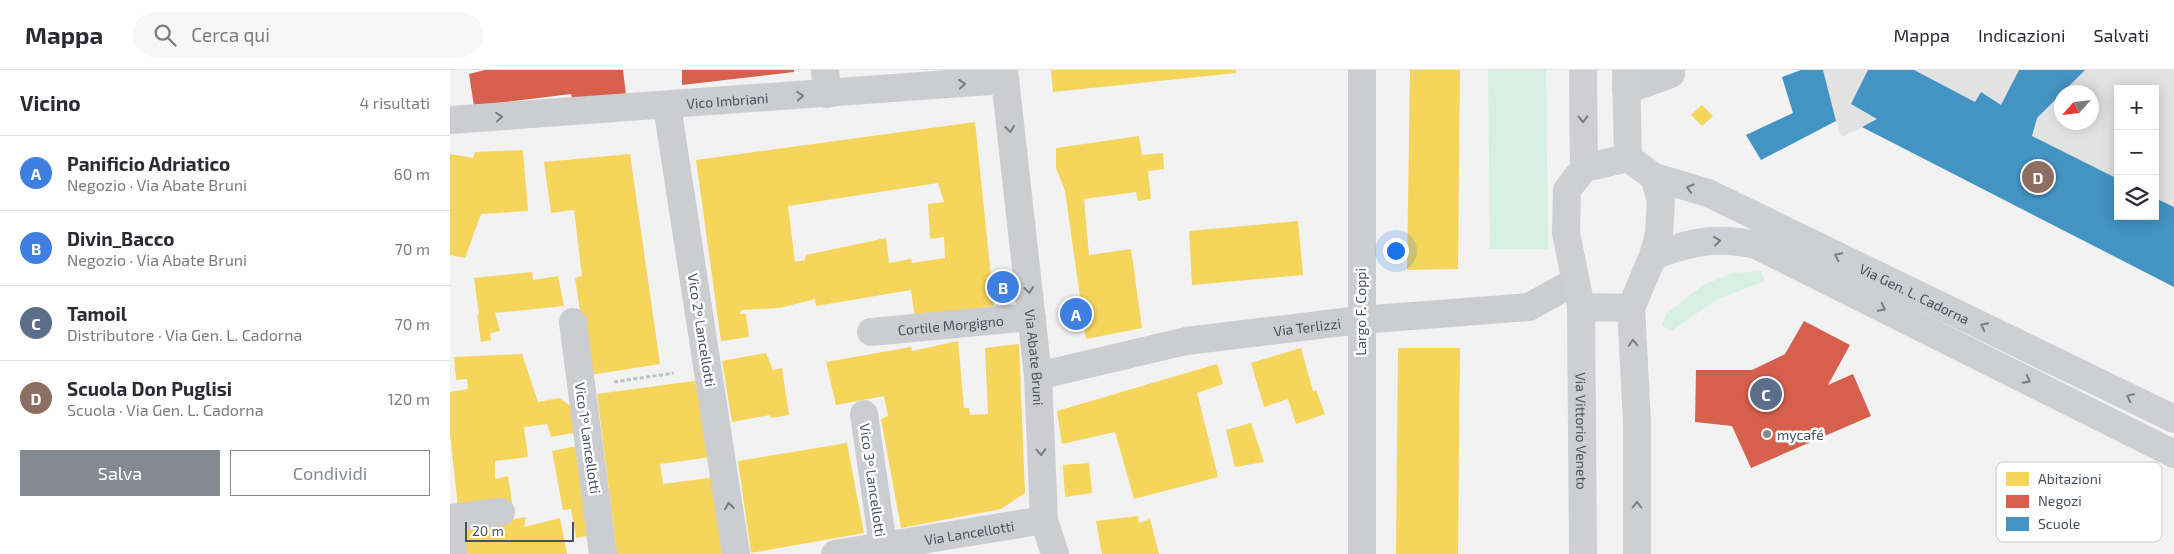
<!DOCTYPE html>
<html lang="it">
<head>
<meta charset="utf-8">
<style>
	:root { --surface:#fff; --page:#f7f7f7; --text:#2b2b33; --muted:#7c7c81; --line:#e1e1e2; --accent:#848992 }
	body { margin:0; font-family:"Exo 2",sans-serif; background:var(--page); color:var(--text) }
	.controls { position:absolute; right:15px; top:15px; display:grid; overflow:hidden; border-radius:0px; box-shadow:0 2px 12px #0003 }
	.controls button { width:45px; height:45px; display:grid; place-items:center; padding:0; border:0; border-bottom:1px solid var(--line); background:var(--surface); color:var(--text); font:25px sans-serif }
	.compass { position:absolute; left:1604px; top:15px; width:45px; height:45px; border-radius:50%; background:var(--surface); box-shadow:0 2px 12px #0003; rotate:243deg }
	.scale { position:absolute; left:15px; bottom:12px; width:109px; box-sizing:border-box; padding-left:5px; border:2px solid #49515f; border-top:0; font-size:14px; line-height:18px; white-space:nowrap; color:#49515f; -webkit-text-stroke:4px #fff; paint-order:stroke }
	.you { position:absolute; left:945px; top:180px; width:18px; height:18px; margin:-12px; border:4px solid #fff; border-radius:50%; background:#1a73e8; box-shadow:0 0 0 8px #1a73e833 }
	.badge { display:grid; place-items:center; width:32px; height:32px; border-radius:50%; background:var(--accent); color:#fff; font-size:16px; font-weight:700 }
	.pin { position:absolute; translate:-50% -50%; border:2px solid #fff; box-shadow:0 1px 5px #0006 }
	.list { margin:0; padding:0; list-style:none }
	h2 { display:flex; justify-content:space-between; align-items:center; height:65px; margin:0; padding:0 20px; font-size:21px }
	h2 small { font-size:16px; font-weight:400; color:var(--muted) }
	.list li { display:grid; grid-template-columns:32px 1fr auto; gap:15px; align-items:center; box-sizing:border-box; height:75px; padding:0 20px; border-top:1px solid var(--line) }
	.list b { display:block; font-size:19px; white-space:nowrap }
	.list p { margin:0; font-size:16px; white-space:nowrap; color:var(--muted) }
	.list em { font-size:16px; font-style:normal; color:var(--muted) }
	.actions { display:flex; gap:10px; padding:15px 20px }
	.actions a { flex:1; padding:11px 0; border:1px solid var(--accent); border-radius:0px; text-align:center; font-size:18px; color:var(--accent) }
	.actions .main { background:var(--accent); color:#fff }
	.icon { flex:none; width:28px; height:28px; fill:none; stroke:currentColor; stroke-width:2; stroke-linecap:round; stroke-linejoin:round }
	.map { position:relative; flex:none; width:1724px; height:484px; overflow:hidden }
	header { display:flex; align-items:center; gap:30px; box-sizing:border-box; height:70px; padding:0 25px; background:var(--surface); border-bottom:1px solid var(--line) }
	header strong { font-size:24px }
	nav { display:flex; gap:28px; margin-inline-start:auto; font-size:18px }
	.search { width:350px; height:45px; background:var(--page); display:flex; align-items:center; gap:12px; box-sizing:border-box; padding:0 18px; border-radius:28px; color:var(--muted); font-size:19px }
	main { display:flex }
	aside { flex:1; background:var(--surface) }
	.map>svg:first-child { display:block }
	.education { fill:#e3e2e3; fill-rule:evenodd }
	.green { fill:#d7f0e4 }
	.homes { fill:#f6d55c; fill-rule:evenodd }
	.shops { fill:#d6604d }
	.schools { fill:#4393c3 }
	.lines { fill:none; stroke-linecap:round; stroke-linejoin:round }
	.path { stroke:#b9c5c3; stroke-width:3; stroke-dasharray:4 2.5; stroke-linecap:butt }
	.street { stroke:#cccdd0; stroke-width:28 }
	.secondary { stroke:#cdcfd3; stroke-width:28 }
	.oneway { stroke:#777c87 }
	.oneway2 { stroke:#777d88 }
	.poi-dot { fill:#848992; stroke:#fff; stroke-width:2 }
	.labels { text-anchor:middle; dominant-baseline:central; stroke-width:5; stroke-linejoin:round; paint-order:stroke }
	.street-label { font-size:14px; fill:#49515f; stroke:#fff }
	.poi-label { font-size:14px; fill:#49515f; stroke:#fff; text-anchor:start }
	.key { fill:#fff; stroke:#c8cbcf; stroke-width:1 }
	.key-label { font-size:14px; fill:#49515f }
</style>
</head>
<body>
<header>
<strong>Mappa</strong>
<div class="search"><svg class="icon" aria-label="search" viewBox="0 0 24 24"><circle cx="10" cy="10" r="6"/><path d="M15 15l6 6"/></svg>Cerca qui</div>
<nav><a>Mappa</a><a>Indicazioni</a><a>Salvati</a></nav>
</header>
<main>
<aside>
<h2>Vicino<small>4 risultati</small></h2>
<ul class="list">
<li><span class="badge" style="background:#3f7fe0">A</span><div><b>Panificio Adriatico</b><p>Negozio · Via Abate Bruni</p></div><em>60 m</em></li>
<li><span class="badge" style="background:#3f7fe0">B</span><div><b>Divin_Bacco</b><p>Negozio · Via Abate Bruni</p></div><em>70 m</em></li>
<li><span class="badge" style="background:#5c6f8a">C</span><div><b>Tamoil</b><p>Distributore · Via Gen. L. Cadorna</p></div><em>70 m</em></li>
<li><span class="badge" style="background:#8d6e63">D</span><div><b>Scuola Don Puglisi</b><p>Scuola · Via Gen. L. Cadorna</p></div><em>120 m</em></li>
</ul>
<div class="actions"><a class="main">Salva</a><a>Condividi</a></div>
</aside>
<div class="map">
<svg width="1724" height="484" viewBox="0 0 1724 484">
	<rect width="100%" height="100%" fill="#f2f2f2"/>
	<path class="education" d="M1373 0H1724V217L1412 57 1392 67 1386 51ZM1668 19H1705V146H1668ZM1612 22H1642V52H1612Z"/>
	<path class="green" d="M1038 0H1096L1098 179H1040Z
		M1311 201 1315 211 1266 230 1221 261 1212 256 1216 244 1253 215 1283 203Z"/>
	<path class="homes" d="M601 0H786V3L603 22Z
		M960 0H1010L1008 199 957 200Z
		M1252 35 1263 46 1252 56 1241 45Z
		M525 52 544 236 465 248 461 220 366 236 365 229 329 238 291 240 290 244H296L299 267 271 271 246 90ZM488 113 494 132 478 134 480 169 494 167 495 188 462 193 461 189 439 193 436 168 356 185 355 190 345 192 338 136Z
		M689 66 692 85 713 83 714 99 698 101 701 129 688 131 686 122 634 129 639 185 681 179 692 258 636 269 615 121 606 98V78Z
		M73 80 78 141 31 144 15 188 0 185V84L23 88 25 82Z
		M180 84 210 294 140 305 125 208 132 206 124 140 101 143 94 92Z
		M848 151 853 205 742 215 739 161Z
		M82 202 83 210 108 206 114 236 45 243 50 261 40 263 41 270 31 272 27 245 29 244 24 208Z
		M508 271 514 338H519L520 345 538 344 535 278 569 274 575 423 551 439 451 458 431 349 438 346 434 326 386 335 376 292 461 277 462 281Z
		M851 278 863 321 866 320 875 344 846 354 838 329 814 337 801 293Z
		M948 278H1010L1008 484H946Z
		M316 283 323 300 332 298 339 345 321 348 320 345 282 352 272 291Z
		M72 284 88 332 109 328 124 338 128 362 101 367 97 354 74 357 78 387 45 391V409L58 406 62 432 8 438 0 363V322L18 319 17 309 6 310 4 287Z
		M767 294 773 314 747 323 768 407 684 429 665 362 612 374 607 341Z
		M251 310 261 387 210 394 213 414 266 407 276 484H167L147 324Z
		M801 353 814 392 785 397 776 360Z
		M397 373 414 463 301 483 288 391Z
		M132 375 142 465 126 468 121 439 113 440 102 381Z
		M639 393 642 423 615 427 613 395Z
		M688 446 689 453 700 449 709 484H652L646 451Z
		M76 447 74 457 110 448 117 484H13L10 459Z"/>
	<path class="shops" d="M35 0H173L176 25 123 31 121 24 24 36 19 4Z
		M232 0H344V2L232 15Z
		M1354 251 1400 275 1378 315 1403 304 1421 346 1301 398 1282 356 1245 352 1246 300H1302L1335 284Z"/>
	<path class="schools" d="M1351 0H1373L1386 51 1311 90 1296 65 1343 43 1332 7Z
		M1418 0H1464L1525 32 1531 22 1551 35 1569 0H1635L1587 48 1582 66 1668 109V146H1705V128L1724 137V217L1412 57 1427 49 1401 34Z"/>
	<g class="lines">
		<path class="path" d="M164 312 224 303"/>
		<g class="street">
			<path d="M375 0 377 24"/>
			<path id="s1" d="M554 0 588 306 594 450 605 484"/>
			<path d="M912 0V484"/>
			<path d="M1176 20 1221 4V0"/>
			<path d="M217 36 286 484"/>
			<path id="s2" d="M0 50 554 10"/>
			<path d="M123 252 153 484"/>
			<path id="s3" d="M421 262 582 247"/>
			<path id="s4" d="M588 306 736 271 910 250 1079 237 1124 212"/>
			<path d="M414 344 433 476"/>
			<path d="M0 448 51 442"/>
			<path d="M0 448 3 484"/>
			<path id="s5" d="M385 484 594 450"/>
		</g>
		<g class="secondary">
			<path d="M1133 0 1134 98"/>
			<path d="M1176 0 1178 88"/>
			<path id="s6" d="M1204 107 1258 123 1724 349"/>
			<path d="M1203 186C1241 172 1266 166 1306 175L1724 384"/>
			<path id="s7" d="M1131 237 1181 238 1203 186 1209 164 1211 130 1204 107 1178 88 1134 98 1117 120 1116 163 1131 237 1133 484"/>
			<path d="M1181 238 1187 351V484"/>
		</g>
	</g>
	<defs><path id="oneway-chevron" d="M-2-3.5L2.5 0L-2 3.5" fill="none" stroke-width="1.6" stroke-linecap="round" stroke-linejoin="round" transform="scale(1.25)"/></defs>
	<g class="oneway">
		<use href="#oneway-chevron" transform="translate(512 14) rotate(-5)"/>
		<use href="#oneway-chevron" transform="translate(350 26) rotate(-4)"/>
		<use href="#oneway-chevron" transform="translate(49 47) rotate(-4)"/>
		<use href="#oneway-chevron" transform="translate(560 59) rotate(83)"/>
		<use href="#oneway-chevron" transform="translate(579 220) rotate(83)"/>
		<use href="#oneway-chevron" transform="translate(591 382) rotate(88)"/>
		<use href="#oneway-chevron" transform="translate(279 436) rotate(-99)"/>
	</g>
	<g class="oneway2">
		<use href="#oneway-chevron" transform="translate(1133 49) rotate(89)"/>
		<use href="#oneway-chevron" transform="translate(1240 118) rotate(-164)"/>
		<use href="#oneway-chevron" transform="translate(1267 171) rotate(-6)"/>
		<use href="#oneway-chevron" transform="translate(1388 186) rotate(-154)"/>
		<use href="#oneway-chevron" transform="translate(1432 238) rotate(27)"/>
		<use href="#oneway-chevron" transform="translate(1534 256) rotate(-154)"/>
		<use href="#oneway-chevron" transform="translate(1183 273) rotate(-93)"/>
		<use href="#oneway-chevron" transform="translate(1577 310) rotate(27)"/>
		<use href="#oneway-chevron" transform="translate(1680 327) rotate(-154)"/>
		<use href="#oneway-chevron" transform="translate(1187 435) rotate(-90)"/>
	</g>
	<circle class="poi-dot" cx="1317" cy="364" r="5"/>
	<g class="labels">
		<g class="street-label">
			<text stroke="none"><textPath href="#s2" startOffset="278">Vico Imbriani</textPath></text>
			<text stroke="none"><textPath href="#s6" startOffset="286">Via Gen. L. Cadorna</textPath></text>
			<text transform="translate(910 242) rotate(-90)">Largo F. Coppi</text>
			<text stroke="none"><textPath href="#s3" startOffset="80">Cortile Morgigno</textPath></text>
			<text stroke="none"><textPath href="#s4" startOffset="274">Via Terlizzi</textPath></text>
			<text transform="translate(252 260) rotate(81)">Vico 2º Lancellotti</text>
			<text stroke="none"><textPath href="#s1" startOffset="289">Via Abate Bruni</textPath></text>
			<text stroke="none"><textPath href="#s7" startOffset="535">Via Vittorio Veneto</textPath></text>
			<text transform="translate(138 368) rotate(82)">Vico 1º Lancellotti</text>
			<text transform="translate(423 410) rotate(82)">Vico 3º Lancellotti</text>
			<text stroke="none"><textPath href="#s5" startOffset="136">Via Lancellotti</textPath></text>
		</g>
		<g class="poi-label">
			<text x="1327" y="364">mycafé</text>
		</g>
	</g>
	<rect x="1546" y="392" width="166" height="80" rx="8" class="key"/>
	<rect x="1556" y="402" width="23" height="14" fill="#f6d55c"/>
	<rect x="1556" y="425" width="23" height="13" fill="#d6604d"/>
	<rect x="1556" y="447" width="23" height="14" fill="#4393c3"/>
	<g class="key-label">
		<text x="1588" y="414">Abitazioni</text>
		<text x="1588" y="436">Negozi</text>
		<text x="1588" y="459">Scuole</text>
	</g>
</svg>
<div class="controls">
<button>+</button>
<button>−</button>
<button><svg class="icon" aria-label="layers" viewBox="0 0 24 24"><path d="M12 4l9 5-9 5-9-5zM3 14l9 5 9-5"/></svg></button>
</div>
<svg class="compass" viewBox="-18 -18 36 36"><path d="M0-13l5 13h-10z" fill="#e53935"/><path d="M0 13l5-13h-10z" fill="#7c7c81"/></svg>
<div class="scale">20 m</div>
<div class="you"></div>
<div class="pin badge" style="left:626px;top:244px;background:#3f7fe0">A</div>
<div class="pin badge" style="left:553px;top:217px;background:#3f7fe0">B</div>
<div class="pin badge" style="left:1316px;top:324px;background:#5c6f8a">C</div>
<div class="pin badge" style="left:1588px;top:107px;background:#8d6e63">D</div>
</div>
</main>
</body>
</html>
